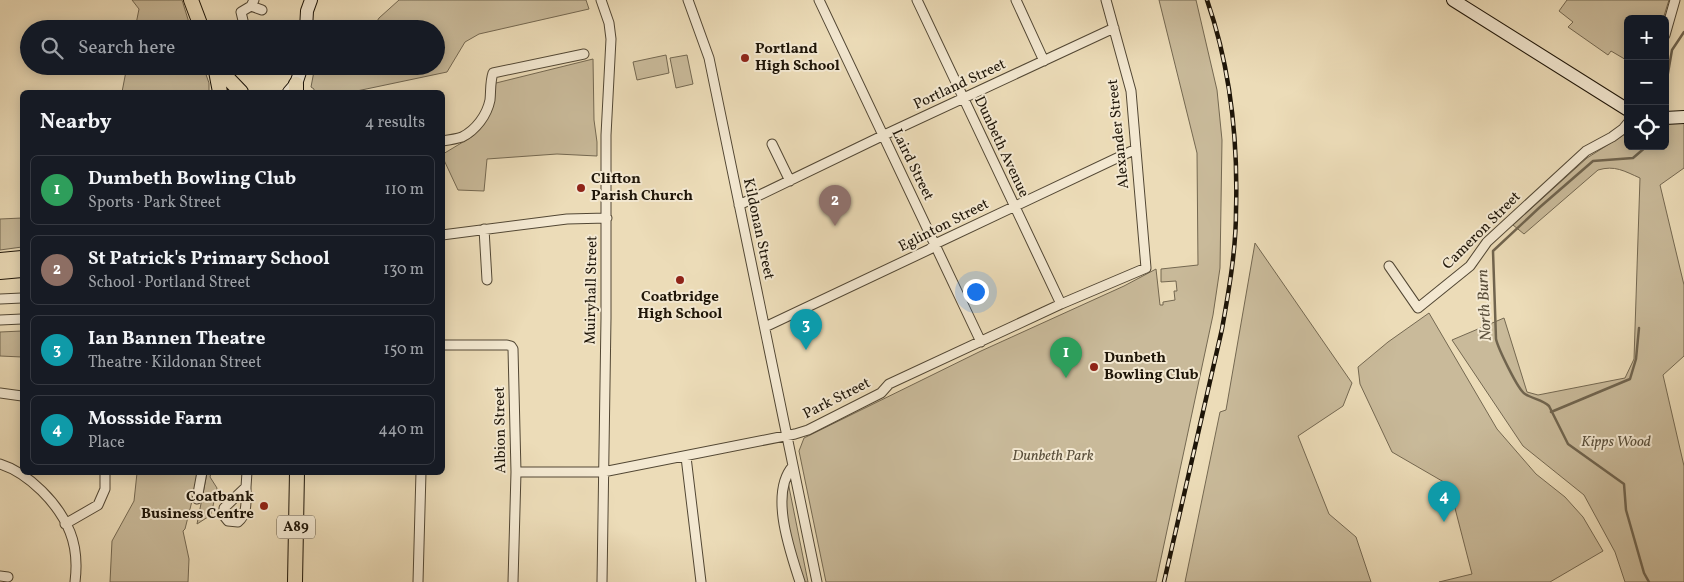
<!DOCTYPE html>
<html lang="en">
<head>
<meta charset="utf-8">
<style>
	:root { --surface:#171b24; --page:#242831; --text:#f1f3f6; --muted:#9ea1a6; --line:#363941; --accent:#c59692 }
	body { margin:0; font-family:Vollkorn,serif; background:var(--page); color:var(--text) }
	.controls { position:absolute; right:15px; top:15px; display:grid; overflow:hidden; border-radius:8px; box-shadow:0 2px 12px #0003 }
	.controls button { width:45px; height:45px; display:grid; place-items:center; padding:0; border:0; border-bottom:1px solid var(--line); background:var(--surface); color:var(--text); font:25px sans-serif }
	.you { position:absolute; left:975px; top:291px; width:18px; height:18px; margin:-12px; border:4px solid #fff; border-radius:50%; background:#1a73e8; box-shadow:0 0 0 8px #1a73e833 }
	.badge { display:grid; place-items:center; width:32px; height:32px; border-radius:50%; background:var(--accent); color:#fff; font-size:16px; font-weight:700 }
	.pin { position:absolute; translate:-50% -41px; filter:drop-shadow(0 1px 2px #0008) }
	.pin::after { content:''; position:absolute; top:26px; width:18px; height:15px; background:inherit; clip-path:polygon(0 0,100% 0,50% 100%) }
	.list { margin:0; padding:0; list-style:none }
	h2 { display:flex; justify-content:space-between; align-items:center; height:65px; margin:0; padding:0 20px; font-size:21px }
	h2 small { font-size:16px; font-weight:400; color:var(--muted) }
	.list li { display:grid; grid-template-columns:32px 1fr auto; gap:15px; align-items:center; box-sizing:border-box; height:70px; margin:0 10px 10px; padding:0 10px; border:1px solid var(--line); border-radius:8px }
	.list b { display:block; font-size:19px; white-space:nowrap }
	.list p { margin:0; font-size:16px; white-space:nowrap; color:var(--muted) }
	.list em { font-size:16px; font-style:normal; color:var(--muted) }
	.icon { flex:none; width:28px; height:28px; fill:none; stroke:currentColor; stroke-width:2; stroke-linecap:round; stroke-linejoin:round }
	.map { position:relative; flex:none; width:1684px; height:582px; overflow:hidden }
	.search { position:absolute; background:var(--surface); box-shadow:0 2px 12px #0003; left:20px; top:20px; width:425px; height:55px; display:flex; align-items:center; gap:12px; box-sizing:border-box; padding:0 18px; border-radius:28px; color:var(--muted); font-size:19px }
	.panel { position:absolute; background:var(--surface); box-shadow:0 2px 12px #0003; left:20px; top:90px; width:425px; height:385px; border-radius:8px }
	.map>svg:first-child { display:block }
	.green { fill:#c9ba9a; stroke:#746851 }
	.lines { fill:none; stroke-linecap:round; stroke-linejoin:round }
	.stream { stroke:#70644e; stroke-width:2.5 }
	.street-casing { stroke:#524734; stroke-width:11 }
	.secondary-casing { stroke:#1e1508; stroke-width:14 }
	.primary-casing { stroke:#1e1508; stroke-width:16 }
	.street { stroke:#f3e8d1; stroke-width:9 }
	.secondary { stroke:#f3e8d1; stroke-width:12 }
	.primary { stroke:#ecdcb8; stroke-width:14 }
	.rail-casing { stroke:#1e1508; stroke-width:4.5 }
	.rail { stroke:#f3e8d1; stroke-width:2.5; stroke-dasharray:8; stroke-linecap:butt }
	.poi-dot { fill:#8f2418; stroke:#f3e8d1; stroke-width:2 }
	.labels { text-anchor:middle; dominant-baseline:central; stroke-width:4; stroke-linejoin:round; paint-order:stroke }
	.shield { fill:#f3e8d1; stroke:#5e5444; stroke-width:1 }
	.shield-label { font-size:14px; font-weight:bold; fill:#1e1508 }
	.poi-label { font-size:15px; font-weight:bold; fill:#1e1508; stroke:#f3e8d1; text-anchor:start }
	.street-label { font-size:15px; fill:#1e1508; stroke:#f3e8d1 }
	.park-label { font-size:15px; font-style:italic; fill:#5a4f3b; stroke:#f3e8d1 }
	.water-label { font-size:16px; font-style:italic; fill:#5b503c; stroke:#f3e8d1 }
</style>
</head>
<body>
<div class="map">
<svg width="1684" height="582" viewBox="0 0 1684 582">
	<rect width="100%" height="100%" fill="#ecdcb8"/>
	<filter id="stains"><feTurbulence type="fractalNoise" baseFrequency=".004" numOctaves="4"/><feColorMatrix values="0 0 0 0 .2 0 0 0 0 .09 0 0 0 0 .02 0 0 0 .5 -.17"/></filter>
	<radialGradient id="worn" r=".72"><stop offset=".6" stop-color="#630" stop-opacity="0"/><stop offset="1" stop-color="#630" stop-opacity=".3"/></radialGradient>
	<path class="green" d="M132 0H182L191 29H135L139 9Z
		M399 0H586L589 9 479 34 465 42 447 72 352 92H314V89L311 87 315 66H436V29H372L379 18Z
		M1159 0H1196L1217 90 1222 140 1220 268 1213 315 1156 582H826L799 451 804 438 981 351 1124 286 1156 269 1160 305H1163V302L1175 300 1174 291H1177L1176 281 1161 282V269L1198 265 1197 153Z
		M1567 0H1669L1663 19H1628V61L1611 51 1608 55 1568 27 1573 22 1559 11Z
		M666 55 669 73 637 80 633 62Z
		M687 55 693 84 676 88 670 58Z
		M593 59 594 120 597 142V156L557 154 487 159 484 191 458 190 443 158V154L473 136 492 84Z
		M127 66H203L209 83V92H122Z
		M1684 122V168L1660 185 1684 285V356L1663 375 1684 466V582H1625L1615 552 1584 495 1523 446 1452 340 1504 318 1527 392 1538 395 1625 378 1634 359 1640 178C1624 171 1615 165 1598 170L1524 234 1513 225 1587 158 1628 132V146H1665V123Z
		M22 218V247L0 250V219Z
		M1255 243 1352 383 1343 406 1298 436 1329 514 1356 537 1371 582H1185L1220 412 1226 410Z
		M1429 313 1497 429 1536 474 1565 497 1583 517 1603 551 1550 582H1439L1472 574 1449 485 1392 452 1360 384 1358 367 1388 342Z
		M22 331V357L0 356V332Z
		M137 473H199L185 529 183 531 189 559 188 582H110L112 541 134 501Z
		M207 473H211L210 477 217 488 211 515 197 524Z
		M788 482 808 582H803L788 529 783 500Z"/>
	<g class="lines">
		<path class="stream" d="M1665 90 1672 50 1684 32
			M1647 146 1633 158 1593 161 1540 207 1493 251 1496 339C1498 348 1518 390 1525 394 1533 399 1543 400 1549 406L1568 444 1624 484 1626 510 1644 573 1649 582
			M1551 412 1630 379 1636 359 1639 328"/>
		<defs>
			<path id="street" d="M254 0 251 6 262 10
				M601 0 609 23 611 39 606 135V318L602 582
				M688 0 709 58 817 582
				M819 0 981 342
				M917 0 1061 304
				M1016 0 1044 61
				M245 29 241 12 251 6
				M1665 35 1675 0
				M442 141C449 140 456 139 462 137 476 130 487 115 490 100 491 90 490 82 493 73L584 54
				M772 144 790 181
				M739 205 882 136 1114 28
				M484 229 487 280
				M442 235 567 219 607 218
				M1389 266 1418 308 1470 266 1487 242 1586 151 1612 137 1623 129 1628 123
				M0 299 22 298
				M0 320 22 319
				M765 327 930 249 935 244 1136 149
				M442 345H507L511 346 513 349 516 472 513 582
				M0 393 22 396
				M686 457 701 582
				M0 464C29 473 59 504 70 532 76 547 77 566 75 582
				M793 466C769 493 790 551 800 582
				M516 472H603L795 434 808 430 881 393 889 384 1061 304 1146 268 1131 91 1106 0
				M246 487C246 499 248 514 238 522L228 521 224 516V508Z
				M246 487 247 472
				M197 499 202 472
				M65 524 98 505 105 489V472
				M0 576 8 577
				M418 582 421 472"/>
			<path id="secondary" d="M1453 0 1628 110
				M306 29 307 11 311 0
				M289 92 296 84 302 66
				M1665 118 1684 117"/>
			<path id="primary" d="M191 0 202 29
				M215 66 220 92
				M217 67 241 92
				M296 92V84
				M0 260 22 258
				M0 272 22 270
				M295 582 297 472"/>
		</defs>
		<use href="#street" class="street-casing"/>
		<use href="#secondary" class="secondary-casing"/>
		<use href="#primary" class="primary-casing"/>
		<use href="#street" class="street"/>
		<use href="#secondary" class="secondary"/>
		<use href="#primary" class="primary"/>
		<defs>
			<path id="rail" d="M1164 582 1222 329C1229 290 1236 250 1236 211 1238 141 1230 66 1207 0"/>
		</defs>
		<use href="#rail" class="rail-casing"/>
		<use href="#rail" class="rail"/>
	</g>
	<g class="poi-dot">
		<circle cx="745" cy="58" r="5"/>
		<circle cx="581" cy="188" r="5"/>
		<circle cx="680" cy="280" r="5"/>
		<circle cx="1094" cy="367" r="5"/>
		<circle cx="264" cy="506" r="5"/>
	</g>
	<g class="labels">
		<rect class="shield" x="277" y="515.5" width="38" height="23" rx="4"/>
		<g class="shield-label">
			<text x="296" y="527">A89</text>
		</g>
		<g class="poi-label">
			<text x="755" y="49">Portland<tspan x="755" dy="17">High School</tspan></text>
			<text x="591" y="179">Clifton<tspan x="591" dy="17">Parish Church</tspan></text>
			<text x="680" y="297" text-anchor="middle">Coatbridge<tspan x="680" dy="17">High School</tspan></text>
			<text x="1104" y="358">Dunbeth<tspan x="1104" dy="17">Bowling Club</tspan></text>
			<text x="254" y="497" text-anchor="end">Coatbank<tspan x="254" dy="17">Business Centre</tspan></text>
		</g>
		<g class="street-label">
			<text transform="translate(960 85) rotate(-25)">Portland Street</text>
			<text transform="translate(1119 134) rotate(-96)">Alexander Street</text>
			<text transform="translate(1001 147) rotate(65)">Dunbeth Avenue</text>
			<text transform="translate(912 165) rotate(64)">Laird Street</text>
			<text transform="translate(944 226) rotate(-27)">Eglinton Street</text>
			<text transform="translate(758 229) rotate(78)">Kildonan Street</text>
			<text transform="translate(1482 231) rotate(-45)">Cameron Street</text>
			<text transform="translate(592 290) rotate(-89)">Muiryhall Street</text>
			<text transform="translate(837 399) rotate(-27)">Park Street</text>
			<text transform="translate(501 430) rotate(-91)">Albion Street</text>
		</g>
		<g class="park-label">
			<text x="1616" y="442">Kipps Wood</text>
			<text x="1053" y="456">Dunbeth Park</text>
		</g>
		<g class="water-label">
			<text transform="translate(1485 305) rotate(-93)">North Burn</text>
		</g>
	</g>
	<rect width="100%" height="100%" filter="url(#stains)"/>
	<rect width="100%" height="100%" fill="url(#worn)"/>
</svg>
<div class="controls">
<button>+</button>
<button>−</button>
<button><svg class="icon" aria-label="locate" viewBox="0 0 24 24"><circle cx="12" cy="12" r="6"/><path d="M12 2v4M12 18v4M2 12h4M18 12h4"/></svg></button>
</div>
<div class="you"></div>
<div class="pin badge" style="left:1066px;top:378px;background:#2e9e5b">1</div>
<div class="pin badge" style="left:835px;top:226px;background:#8d6e63">2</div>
<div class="pin badge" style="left:806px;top:350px;background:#0f9aa8">3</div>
<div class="pin badge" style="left:1444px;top:522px;background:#0f9aa8">4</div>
<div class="search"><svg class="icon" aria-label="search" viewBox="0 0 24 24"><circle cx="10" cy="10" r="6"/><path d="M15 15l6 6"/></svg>Search here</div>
<section class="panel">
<h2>Nearby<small>4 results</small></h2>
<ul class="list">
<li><span class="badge" style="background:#2e9e5b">1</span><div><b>Dumbeth Bowling Club</b><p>Sports · Park Street</p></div><em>110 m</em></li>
<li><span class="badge" style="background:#8d6e63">2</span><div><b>St Patrick's Primary School</b><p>School · Portland Street</p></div><em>130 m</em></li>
<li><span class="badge" style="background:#0f9aa8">3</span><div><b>Ian Bannen Theatre</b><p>Theatre · Kildonan Street</p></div><em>150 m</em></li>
<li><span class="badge" style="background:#0f9aa8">4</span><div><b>Mossside Farm</b><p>Place</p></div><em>440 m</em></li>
</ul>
</section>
</div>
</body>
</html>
